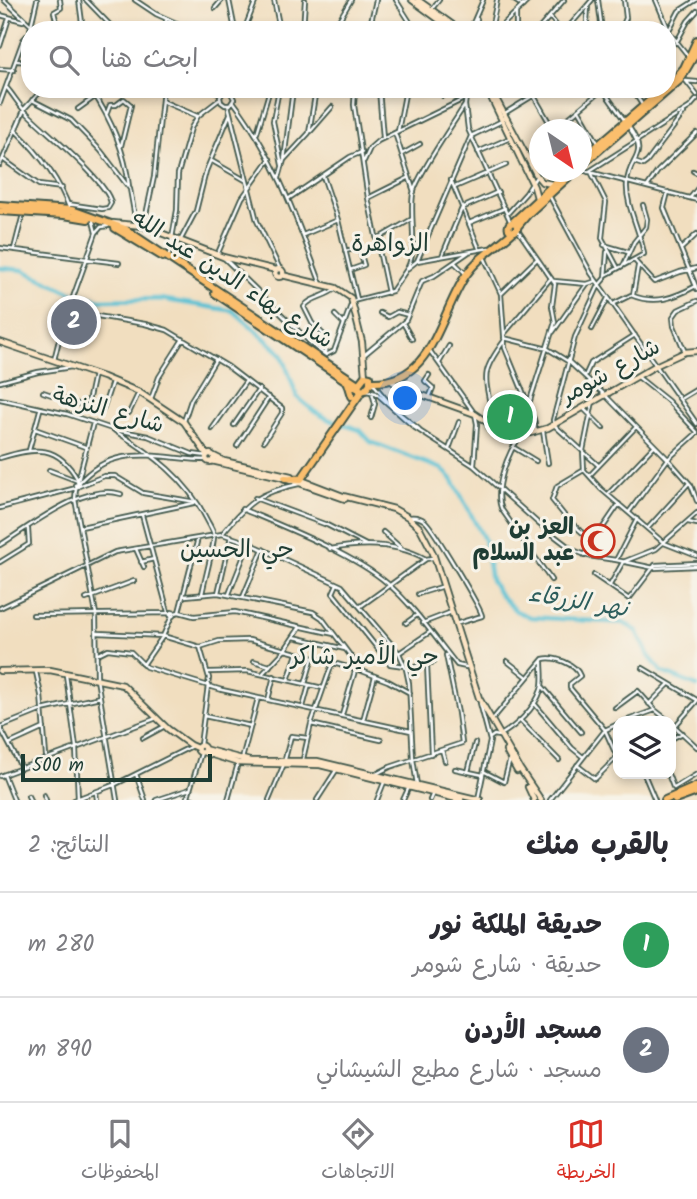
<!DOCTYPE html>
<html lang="ar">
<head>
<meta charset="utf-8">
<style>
	:root { --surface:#fff; --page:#f2f2f3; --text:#2b2b33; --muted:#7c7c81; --line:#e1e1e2; --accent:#d93025 }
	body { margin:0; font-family:Kalam,"Playpen Sans Arabic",sans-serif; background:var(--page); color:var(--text); direction:rtl }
	.controls { position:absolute; right:21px; bottom:21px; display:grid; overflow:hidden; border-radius:14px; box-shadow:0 4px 10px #0003 }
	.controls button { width:63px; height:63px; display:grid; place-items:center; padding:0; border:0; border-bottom:2px solid var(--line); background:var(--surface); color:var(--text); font:35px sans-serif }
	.compass { position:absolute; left:529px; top:119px; width:63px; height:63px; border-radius:50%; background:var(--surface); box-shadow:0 4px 10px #0003; rotate:145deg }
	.scale { position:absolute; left:21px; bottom:18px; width:191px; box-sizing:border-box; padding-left:7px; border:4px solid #1f3d34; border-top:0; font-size:19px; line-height:24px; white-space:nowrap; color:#1f3d34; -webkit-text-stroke:5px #f7f3e8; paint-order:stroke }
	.you { position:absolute; left:406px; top:399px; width:24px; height:24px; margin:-18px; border:5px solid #fff; border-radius:50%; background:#1a73e8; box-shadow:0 0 0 10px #1a73e833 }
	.badge { display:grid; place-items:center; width:46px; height:46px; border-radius:50%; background:var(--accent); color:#fff; font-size:23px; font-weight:700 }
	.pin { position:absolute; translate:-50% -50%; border:4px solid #fff; box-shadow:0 2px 7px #0006 }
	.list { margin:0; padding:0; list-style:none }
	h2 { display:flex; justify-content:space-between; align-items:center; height:91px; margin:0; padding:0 28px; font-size:30px }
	h2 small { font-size:23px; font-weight:400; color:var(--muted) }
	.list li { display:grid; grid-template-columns:46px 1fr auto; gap:21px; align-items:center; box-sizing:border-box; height:105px; padding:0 28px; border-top:2px solid var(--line) }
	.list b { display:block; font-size:26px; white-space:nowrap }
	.list p { margin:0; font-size:23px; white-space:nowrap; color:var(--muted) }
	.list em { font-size:23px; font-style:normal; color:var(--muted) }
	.icon { flex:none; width:38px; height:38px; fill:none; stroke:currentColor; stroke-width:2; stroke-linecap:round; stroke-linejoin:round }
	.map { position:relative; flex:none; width:697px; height:800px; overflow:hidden; direction:ltr }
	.search { position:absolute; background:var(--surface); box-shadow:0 4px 10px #0003; left:21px; right:21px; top:21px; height:77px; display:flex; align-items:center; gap:18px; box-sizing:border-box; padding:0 24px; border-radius:28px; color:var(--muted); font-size:26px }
	.sheet { height:301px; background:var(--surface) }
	nav { display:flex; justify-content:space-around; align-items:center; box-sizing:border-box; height:98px; border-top:2px solid var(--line); background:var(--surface); font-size:19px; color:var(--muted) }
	nav a { display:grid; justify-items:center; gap:4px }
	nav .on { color:var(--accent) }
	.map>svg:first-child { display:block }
	.green { fill:#81d191; stroke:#508762; stroke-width:2 }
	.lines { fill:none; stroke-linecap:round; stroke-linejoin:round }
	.river { stroke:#56bfd2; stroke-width:4.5 }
	.street-casing { stroke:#3e5549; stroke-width:6 }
	.secondary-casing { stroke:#3e5549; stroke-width:8 }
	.primary-casing { stroke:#3e5549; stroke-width:10 }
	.street { stroke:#fff; stroke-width:2.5 }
	.secondary { stroke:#fde5c5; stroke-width:4.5 }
	.primary { stroke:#fabe6d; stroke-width:6 }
	.labels { text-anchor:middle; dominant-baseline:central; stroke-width:6; stroke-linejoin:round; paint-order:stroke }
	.street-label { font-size:23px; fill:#1f3d34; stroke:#f7f3e8 }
	.poi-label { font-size:23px; font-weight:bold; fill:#1f3d34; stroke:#f7f3e8; text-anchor:end }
	.neighbourhood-label { font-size:24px; fill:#1f3d34; stroke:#f7f3e8 }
	.water-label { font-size:24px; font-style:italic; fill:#2d5e5c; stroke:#f7f3e8 }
</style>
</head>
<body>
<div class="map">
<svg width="697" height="800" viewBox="0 0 697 800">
	<rect width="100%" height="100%" fill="#f7f3e8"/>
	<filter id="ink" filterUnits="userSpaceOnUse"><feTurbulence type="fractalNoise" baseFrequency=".0143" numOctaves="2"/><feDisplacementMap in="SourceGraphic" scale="14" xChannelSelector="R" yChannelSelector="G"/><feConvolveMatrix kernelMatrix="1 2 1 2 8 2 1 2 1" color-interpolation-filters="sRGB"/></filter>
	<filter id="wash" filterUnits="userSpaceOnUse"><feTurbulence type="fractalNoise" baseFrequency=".00686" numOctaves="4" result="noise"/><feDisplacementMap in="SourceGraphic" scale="28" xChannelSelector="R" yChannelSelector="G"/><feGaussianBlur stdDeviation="1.57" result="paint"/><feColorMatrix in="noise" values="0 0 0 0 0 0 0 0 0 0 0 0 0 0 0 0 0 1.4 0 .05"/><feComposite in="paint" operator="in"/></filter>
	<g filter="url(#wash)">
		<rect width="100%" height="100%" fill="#f1debf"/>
		<path class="green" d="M500 399 530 415 533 419 528 430C512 434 497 433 488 419L496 400Z"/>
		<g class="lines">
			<path class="river" d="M0 268 23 270 72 293 100 300 160 299 234 311 282 354 297 397 315 412 330 420 360 430 371 442 442 469 452 479 484 539 491 580 500 595 516 611 530 617 624 623 637 631 649 656 662 672 697 686"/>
		</g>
	</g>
	<g filter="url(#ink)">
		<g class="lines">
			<defs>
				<path id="street" d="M4 0 36 30
					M79 0 83 30
					M86 0 115 30
					M135 0 156 14 192 30
					M229 0 235 30
					M274 0 280 30
					M396 0 415 30
					M514 0 523 6
					M598 0 602 30
					M656 0 670 33 689 57
					M215 8 222 0
					M431 10 439 0
					M516 13V30
					M0 15 23 21
					M550 17 560 30
					M346 27 350 30
					M245 28 256 0
					M30 30 37 0
					M56 30 57 24 54 12 61 8 60 0
					M146 30H150
					M166 30V19
					M303 30 305 0
					M333 30 351 0
					M369 30 376 0
					M470 30 483 0
					M475 30 477 19
					M491 30 497 0
					M497 30 529 0
					M538 30 564 0
					M566 30 592 0
					M582 30 587 23 588 5
					M621 30 626 18 624 0
					M667 34 679 11 696 0
					M676 43 688 21 697 11
					M0 46 9 18
					M667 58 668 59
					M17 61 30 62
					M0 69 14 70
					M686 81 697 95
					M686 81 697 82
					M7 88C14 96 20 107 28 114 46 132 107 181 111 203L108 208 102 209 68 204
					M91 89C111 119 125 151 129 186
					M211 89 220 94
					M279 89 273 121 282 165
					M355 89 354 105 368 198 388 293
					M379 89 383 138
					M467 89 465 105 468 129 511 223
					M530 89 553 129
					M632 89 643 106
					M603 90 625 121
					M229 91H224L220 97 221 102 225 105H230L234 99 229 89
					M443 96 459 89
					M494 96 507 89
					M32 100 71 120 101 151 130 189 136 223
					M162 101 197 116
					M233 101C275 156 297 220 321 284
					M0 103 23 40 30 32
					M228 105 257 221 280 269
					M78 109 96 96
					M579 110 598 143
					M107 113 110 105H116L124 99 131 105 121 146
					M505 113 544 89
					M15 130C39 153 59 178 70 210
					M554 130 603 89
					M311 131 332 107
					M398 131 406 89
					M257 133 270 89
					M395 133 414 192
					M478 152 510 138
					M402 154 420 144
					M4 160 39 185 62 188
					M284 160 309 133 316 89
					M212 161 245 180
					M364 161 370 148 378 141 466 98
					M634 162 643 165 647 162 684 113
					M0 165 25 108 43 89
					M582 170 697 200
					M693 171 697 173
					M556 172 560 177
					M588 172 690 107 697 99
					M592 174 606 202 602 238 618 268
					M323 176 338 220 357 299
					M279 178 284 160 293 89
					M451 180 479 248
					M455 187 506 165
					M647 187 658 171 697 133
					M668 192 664 208 697 289
					M550 197 591 273 697 424
					M368 198 408 178
					M690 198 697 189
					M288 199 350 157 362 152
					M508 213 526 193 536 177
					M469 223 505 208
					M144 224 154 177 163 89
					M517 229 555 284 552 306 555 322 527 410
					M96 233 101 227 108 226
					M303 235 338 220
					M377 239 412 219
					M180 241 196 211 206 171 230 114
					M604 245 628 252
					M0 248 119 263
					M682 248 697 234
					M14 249 22 218
					M345 251 359 248 364 265 350 270
					M218 253 242 198 270 159
					M169 255 177 210 178 174 191 128 198 116 220 99
					M442 256 462 208 498 192
					M224 258 316 348 326 355 334 351 351 305
					M485 259 501 294 505 348 528 404
					M634 260 654 282 680 272 697 268
					M417 261 471 136 502 121
					M455 263 466 274
					M624 264 634 242 646 227 647 219 643 205
					M407 269C419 246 409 219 413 194 416 177 454 122 465 105
					M606 275 644 254C641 233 625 204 627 183 629 155 650 159 629 127
					M554 281 587 284 596 281
					M501 294 537 259
					M633 295 638 266
					M353 301 392 291 407 269 417 261 489 248
					M615 303 631 295C655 305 674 298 696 286
					M67 311 145 324 167 330 227 366 282 408V413L264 441
					M380 313 388 317 397 312 408 315
					M335 315 344 324
					M403 323 412 339
					M592 329 608 298
					M553 332 587 284
					M504 334 551 278
					M504 338 548 349 569 362 605 395 668 459 691 485 697 501
					M430 351 475 414 477 424 474 466
					M685 352 674 326 673 317 678 310 697 301
					M325 354 326 337 312 323 304 307C310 297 327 297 336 288
					M364 355 406 320 422 281 434 276 469 252
					M54 360 62 328 96 233 93 221
					M439 363 449 346
					M585 376 591 363 635 335
					M638 377 668 401 697 432
					M589 381 593 401 583 451 584 470 601 489 664 543 697 556
					M0 382 38 372 72 367
					M371 384 375 386 395 410 419 429
					M366 391 376 393 415 428 474 466 539 524 573 550 588 556 616 560
					M43 392 87 407 103 409 112 382
					M429 398 433 388 425 381 429 375
					M682 398 697 389
					M0 399 67 414 112 429 148 436 192 454 207 456
					M151 399 159 377 183 339
					M87 407 94 374
					M583 408 603 428
					M491 409C484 374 482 371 504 341
					M129 413 139 392
					M371 418 375 404 372 392
					M184 421 191 400 216 359
					M486 421 496 401 503 397C520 405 540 411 534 433
					M234 425 259 389
					M35 429 85 447
					M212 429 246 381
					M115 431C153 454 187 479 207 520 209 524 213 530 214 535 215 543 204 582 202 594
					M543 431 548 463
					M522 434C508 451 493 490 502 510L551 580
					M237 446 269 397
					M513 447 536 461
					M449 449 459 422
					M29 450 40 410
					M0 458C36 447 58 444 78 480
					M598 465 554 425 553 420 575 337 599 285 605 278 607 252
					M49 470 78 481
					M584 470 557 486 552 500 568 520 593 542
					M590 475 636 427
					M78 481 93 423
					M78 484C114 441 159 459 207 460
					M75 485 78 484V487L76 488Z
					M79 486 104 476H115L143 493 196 502
					M76 488 75 499 96 614 97 679 117 800
					M608 494 654 446
					M255 498 327 525 366 545
					M0 508 76 488
					M242 509C284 527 353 554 387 583 414 606 435 638 457 665L466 667
					M629 512 668 459 697 433
					M142 515 168 612
					M409 517C416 516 420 517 425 521 433 528 482 610 482 616L455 624
					M637 519 616 560 654 568 697 566
					M688 522 697 524
					M81 527 194 503
					M648 528 689 483
					M383 532 401 548
					M222 534C247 503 259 492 299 484
					M0 545C31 526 84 482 121 494
					M136 549 144 567
					M330 549C362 543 398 543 426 559
					M584 555 619 504
					M0 562 29 544 28 529
					M141 562 154 559
					M655 565 697 563
					M594 575 629 599 655 565
					M337 584 333 593 390 664 404 666
					M610 585 623 562 656 549 697 513
					M218 593 231 536
					M229 594 249 543
					M418 594 441 587
					M185 596 218 593 313 612 322 618 362 671
					M243 597 263 549
					M86 599 134 581
					M361 606 426 559 432 558
					M0 608 115 552 222 534 249 543 342 586 399 653 406 669 409 683 413 759 417 785
					M172 612 175 613 173 616 170 615Z
					M179 612 194 616 235 612 334 634
					M175 613 179 612 198 538
					M33 615 171 613
					M406 623 417 615
					M423 623 449 613
					M98 633 163 636 200 647 219 641 249 640 362 671 388 681 410 693
					M294 637 345 649
					M200 647 209 678 200 745
					M399 653 430 632
					M98 654 108 649 131 652 146 667 222 690 411 731
					M254 661 270 666
					M507 661 526 676
					M427 664 431 754
					M143 665 163 636 172 616
					M643 668 697 700
					M407 669 434 662
					M36 672 41 695 46 756
					M209 672 247 671 323 688
					M263 673 284 651 300 627
					M66 675 76 747 78 800
					M288 680 297 654
					M305 684 312 660
					M543 687 581 732
					M268 700 274 676
					M534 703 572 748 583 757
					M649 704 669 684
					M303 707 309 685
					M615 708 638 691 655 710 669 721
					M342 715 355 671
					M204 716 251 726
					M363 720 375 676
					M492 720 543 659C555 656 576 664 580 676L570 684V688L605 730 617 757 595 779 577 765
					M520 720 559 760
					M625 721 655 710
					M671 723 697 747
					M311 724 381 740
					M675 726 697 701
					M0 727 42 710 100 697
					M0 727 21 767
					M143 738 165 726
					M490 738 494 735 499 736C515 727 535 709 541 690 544 682 542 671 542 662
					M671 739 683 733
					M9 744 44 728
					M442 750 445 761
					M242 759 258 698
					M285 759 291 736 308 738
					M303 759 311 724 332 664
					M455 769 483 775
					M468 772 475 743
					M485 772 504 782 510 759
					M136 774 145 800
					M376 774 390 767 462 743 458 713 446 655
					M644 774 655 800
					M668 774 673 787
					M4 775 14 800
					M0 776 157 718
					M674 788 697 774
					M96 792 97 800
					M44 795 46 800
					M28 796 30 800
					M187 797 195 800
					M478 799 490 741 480 703
					M74 800 116 784 192 746
					M156 800 190 789
					M187 800 201 753
					M228 800 238 763
					M269 800 284 764
					M317 800 337 769
					M377 800 385 780
					M403 800 409 787
					M430 800 433 793
					M550 800 605 730 618 724"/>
				<path id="secondary" d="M412 0 453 30
					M418 0 460 30
					M487 89 534 187 537 198
					M491 89 537 176 542 182 552 184
					M113 223 143 226 223 257 276 270
					M275 273a4 4 0 1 1 8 0a4 4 0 1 1-8 0Z
					M282 275 336 288 351 298 362 342 365 376
					M0 342 103 377 139 392 184 422 207 455
					M390 380 400 387 475 414 501 432 527 434 548 428 655 366 685 352 697 351
					M206 458a4 4 0 1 1 8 0a4 4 0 1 1-8 0Z
					M214 456 224 461 291 476
					M212 461 285 478 345 499
					M299 479 343 496 394 509 408 517 420 528 433 553 479 698 520 769 541 800
					M0 671 50 670 123 685 168 729 190 745 197 748
					M197.5 749a3.5 3.5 0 1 1 7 0a3.5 3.5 0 1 1-7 0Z
					M204 749 250 761H317L480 800
					M506 751 517 771
					M203 752 238 763 320 765 461 800
					M528 787 534 800"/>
				<path id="primary" d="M671 83 684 68 697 40
					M582 159 662 90
					M582 165 680 80 697 51
					M0 205 72 210 125 229 358 384
					M0 211 64 215 88 219
					M513 222 567 172
					M508.5 227a4.5 4.5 0 1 1 9 0a4.5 4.5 0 1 1-9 0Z
					M517 227 528 214 574 172
					M115 228 163 257
					M215 293 357 388
					M365 376 370 377V384L365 390 360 391 358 385Z
					M371 382C433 384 439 315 466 275 478 257 498 246 514 231
					M348 383 352 396
					M285 478 301 479 362 391
					M665 800 697 786
					M675 800 697 792"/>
			</defs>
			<use href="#street" class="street-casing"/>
			<use href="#secondary" class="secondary-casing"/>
			<use href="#primary" class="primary-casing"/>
			<use href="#street" class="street"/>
			<use href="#secondary" class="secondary"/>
			<use href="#primary" class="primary"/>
		</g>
	</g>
	<defs>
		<symbol id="mosque-ring" viewBox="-11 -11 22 22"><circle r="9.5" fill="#f7f3e8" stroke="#c8321e" stroke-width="1.5"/><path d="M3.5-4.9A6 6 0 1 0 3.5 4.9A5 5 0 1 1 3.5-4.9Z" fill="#c8321e"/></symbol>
	</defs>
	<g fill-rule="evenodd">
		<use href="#mosque-ring" x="579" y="522" width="38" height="38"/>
	</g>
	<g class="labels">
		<g class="street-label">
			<text transform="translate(232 280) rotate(33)">شارع بهاء الدين عبد الله</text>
			<text transform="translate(611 372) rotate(-29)">شارع شومر</text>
			<text transform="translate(108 411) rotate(16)">شارع النزهة</text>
		</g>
		<g class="poi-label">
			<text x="574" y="528">العز بن<tspan x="574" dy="26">عبد السلام</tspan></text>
		</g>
		<g class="neighbourhood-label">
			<text x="390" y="244">الزواهرة</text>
			<text x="237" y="550">حي الحسين</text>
			<text x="365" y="657">حي الأمير شاكر</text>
		</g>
		<g class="water-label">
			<text transform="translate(578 602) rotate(9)">نهر الزرقاء</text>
		</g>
	</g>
</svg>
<div class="controls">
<button><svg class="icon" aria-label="layers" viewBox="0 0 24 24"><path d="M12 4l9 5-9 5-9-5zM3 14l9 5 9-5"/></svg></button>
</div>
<svg class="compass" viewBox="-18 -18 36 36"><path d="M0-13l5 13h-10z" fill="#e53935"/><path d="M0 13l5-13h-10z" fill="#7c7c81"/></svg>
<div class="scale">500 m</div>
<div class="you"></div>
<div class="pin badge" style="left:510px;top:417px;background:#2e9e5b">1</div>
<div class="pin badge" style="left:74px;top:322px;background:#6b7280">2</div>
<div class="search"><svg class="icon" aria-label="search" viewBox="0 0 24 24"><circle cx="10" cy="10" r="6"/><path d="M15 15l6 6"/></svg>ابحث هنا</div>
</div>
<section class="sheet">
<h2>بالقرب منك<small>النتائج: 2</small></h2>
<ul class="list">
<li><span class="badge" style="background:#2e9e5b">1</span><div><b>حديقة الملكة نور</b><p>حديقة · شارع شومر</p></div><em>280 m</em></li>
<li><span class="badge" style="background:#6b7280">2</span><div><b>مسجد الأردن</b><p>مسجد · شارع مطيع الشيشاني</p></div><em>890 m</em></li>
</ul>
</section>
<nav>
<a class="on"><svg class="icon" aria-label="map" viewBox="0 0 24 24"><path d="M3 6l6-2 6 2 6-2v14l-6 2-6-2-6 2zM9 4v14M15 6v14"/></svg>الخريطة</a>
<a><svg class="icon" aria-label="directions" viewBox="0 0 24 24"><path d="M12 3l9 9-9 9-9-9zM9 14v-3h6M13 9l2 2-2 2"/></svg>الاتجاهات</a>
<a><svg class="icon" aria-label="saved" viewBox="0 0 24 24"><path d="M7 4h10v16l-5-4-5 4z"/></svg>المحفوظات</a>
</nav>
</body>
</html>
